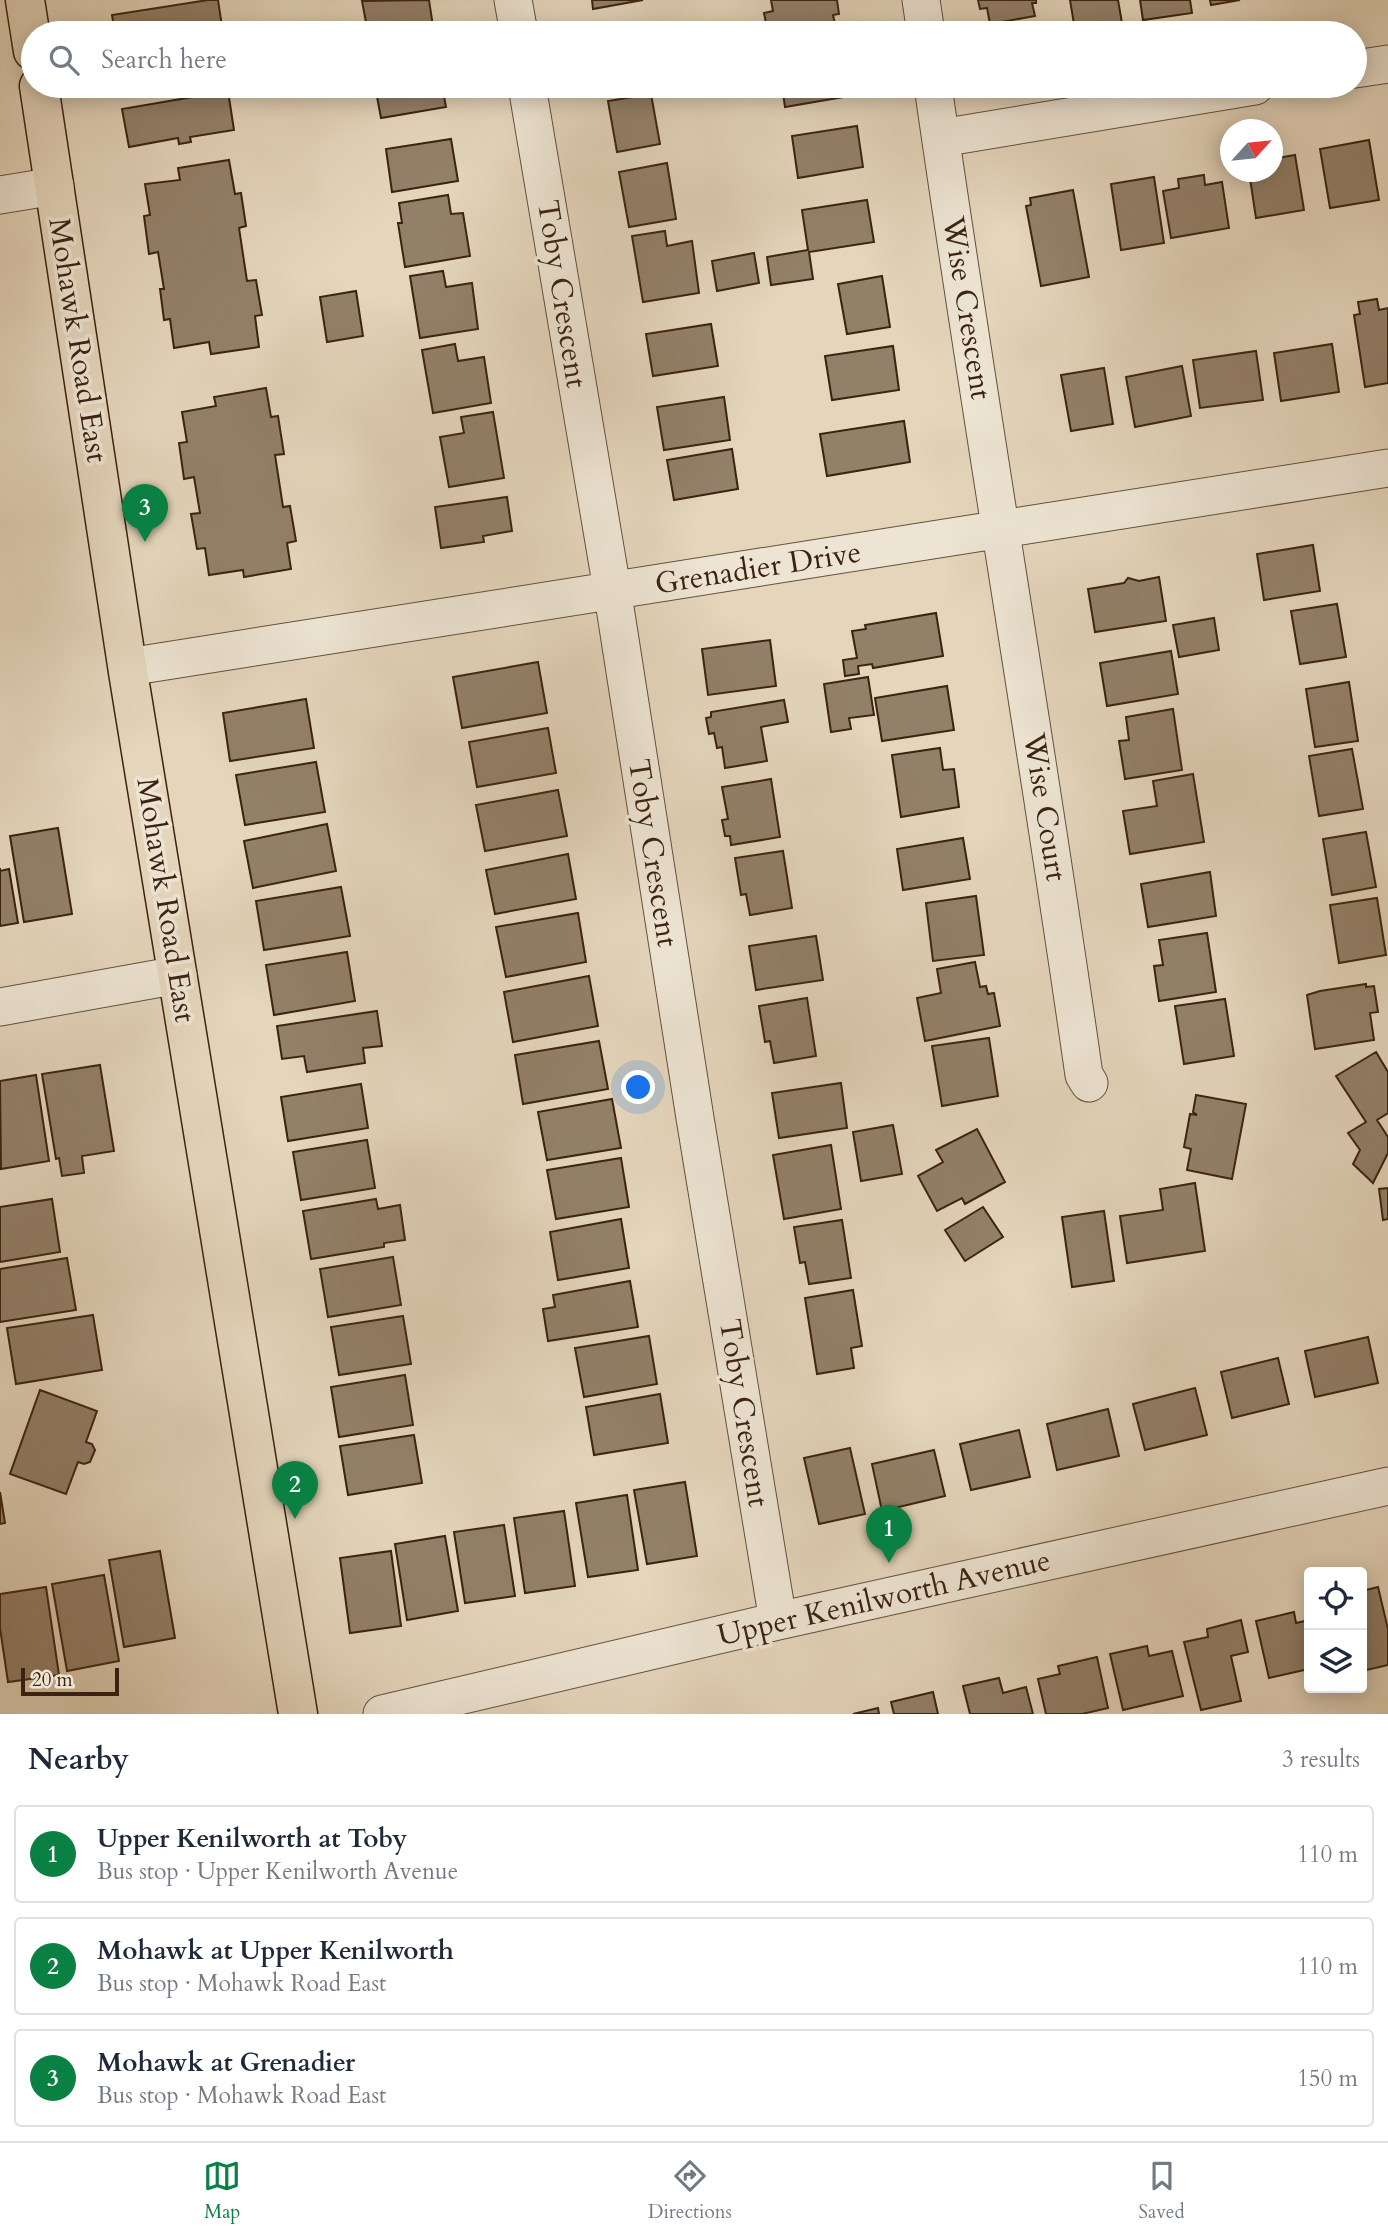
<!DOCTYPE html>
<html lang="en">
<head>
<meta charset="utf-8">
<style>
	:root { --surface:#fff; --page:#f6f6f7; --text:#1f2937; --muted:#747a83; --line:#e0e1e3; --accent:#0b8043 }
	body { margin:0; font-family:Cardo,serif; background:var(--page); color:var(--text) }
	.controls { position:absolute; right:21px; bottom:21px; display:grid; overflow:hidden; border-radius:7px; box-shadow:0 4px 18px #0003 }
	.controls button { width:63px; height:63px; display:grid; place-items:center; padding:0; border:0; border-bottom:2px solid var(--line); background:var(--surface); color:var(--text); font:35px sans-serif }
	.compass { position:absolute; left:1220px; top:119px; width:63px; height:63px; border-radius:50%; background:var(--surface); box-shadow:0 4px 18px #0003; rotate:63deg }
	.scale { position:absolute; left:21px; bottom:18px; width:98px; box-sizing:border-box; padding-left:7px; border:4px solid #3b2311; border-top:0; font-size:19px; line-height:24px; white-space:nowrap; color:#3b2311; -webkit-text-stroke:5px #ede4d3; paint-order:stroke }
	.you { position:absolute; left:639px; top:1088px; width:24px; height:24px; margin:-18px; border:5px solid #fff; border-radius:50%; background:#1a73e8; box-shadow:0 0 0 10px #1a73e833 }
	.badge { display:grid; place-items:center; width:46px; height:46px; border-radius:50%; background:var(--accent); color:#fff; font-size:23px; font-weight:700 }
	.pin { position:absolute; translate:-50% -58px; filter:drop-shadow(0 2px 4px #0008) }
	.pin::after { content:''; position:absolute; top:37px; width:24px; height:21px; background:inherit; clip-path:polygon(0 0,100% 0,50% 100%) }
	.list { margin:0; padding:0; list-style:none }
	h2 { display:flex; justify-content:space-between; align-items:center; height:91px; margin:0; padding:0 28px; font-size:30px }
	h2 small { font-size:23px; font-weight:400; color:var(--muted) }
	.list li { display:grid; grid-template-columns:46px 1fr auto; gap:21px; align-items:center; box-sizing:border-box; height:98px; margin:0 14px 14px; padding:0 14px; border:2px solid var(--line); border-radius:7px }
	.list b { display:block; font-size:26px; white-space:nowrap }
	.list p { margin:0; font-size:23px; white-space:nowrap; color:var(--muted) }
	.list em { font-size:23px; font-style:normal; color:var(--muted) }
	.icon { flex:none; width:38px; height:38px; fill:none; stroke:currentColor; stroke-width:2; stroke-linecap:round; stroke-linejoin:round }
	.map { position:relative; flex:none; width:1388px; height:1714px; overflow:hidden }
	.search { position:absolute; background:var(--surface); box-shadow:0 4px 18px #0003; left:21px; right:21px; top:21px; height:77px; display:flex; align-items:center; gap:18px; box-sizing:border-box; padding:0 24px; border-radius:38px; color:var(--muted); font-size:26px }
	.sheet { height:427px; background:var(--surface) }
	nav { display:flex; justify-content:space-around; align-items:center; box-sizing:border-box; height:98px; border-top:2px solid var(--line); background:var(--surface); font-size:19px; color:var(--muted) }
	nav a { display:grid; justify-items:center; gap:4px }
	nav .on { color:var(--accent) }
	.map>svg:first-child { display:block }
	.building { fill:#938069; stroke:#3b2311; stroke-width:2 }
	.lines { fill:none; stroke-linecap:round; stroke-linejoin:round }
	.minor-casing { stroke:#65503c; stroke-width:39 }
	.major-casing { stroke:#3b2311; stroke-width:41 }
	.minor { stroke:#ede4d3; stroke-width:37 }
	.major { stroke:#e4d5bb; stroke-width:38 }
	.labels { text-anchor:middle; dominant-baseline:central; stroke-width:7; stroke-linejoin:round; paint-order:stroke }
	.street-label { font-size:30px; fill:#3b2311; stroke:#ede4d3 }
</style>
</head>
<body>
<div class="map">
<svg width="1388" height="1714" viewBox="0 0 1388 1714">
	<rect width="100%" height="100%" fill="#e4d5bb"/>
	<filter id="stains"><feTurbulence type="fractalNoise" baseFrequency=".00286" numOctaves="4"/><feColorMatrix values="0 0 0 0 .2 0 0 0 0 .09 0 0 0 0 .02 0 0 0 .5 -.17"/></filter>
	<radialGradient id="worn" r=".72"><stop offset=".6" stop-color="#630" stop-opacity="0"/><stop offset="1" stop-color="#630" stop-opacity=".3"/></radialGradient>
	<path class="building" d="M208 0H218L223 33H115L112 15Z
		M429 0 434 33H368L362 1Z
		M592 0H643L593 9Z
		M771 0H837L839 14 833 15 837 33H768L764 13 773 11Z
		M978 0H1036V3H1032L1035 16 990 24 987 8 980 9Z
		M1070 0H1118L1122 23 1075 30Z
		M1140 0H1190L1192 13 1143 20Z
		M1210 0H1240L1211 5Z
		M375 86H442L446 107 381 118Z
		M782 86H849L850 96 785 107Z
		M228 91 234 130 190 137 191 142 179 144 178 138 129 147 122 109Z
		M651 94 660 144 617 152 608 101Z
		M857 126 863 167 798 178 792 136Z
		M451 139 458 181 392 192 386 149Z
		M1369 140 1379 200 1330 208 1320 149Z
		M1295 155 1304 210 1256 218 1249 172H1272V159Z
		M229 160 235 194 241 193 246 226 239 228 247 281 256 280 262 315 255 316 259 347 211 354 209 342 174 348 170 319 164 320 160 289H164L158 252 149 254 144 216 150 215 145 184 180 180 178 168Z
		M667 163 676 219 629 227 619 172Z
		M1204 175 1205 185 1222 182 1229 228 1171 238 1163 191 1179 188 1178 179Z
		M1154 177 1164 243 1121 250 1111 184Z
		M1073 190 1089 277 1041 286 1026 206 1031 205 1030 198Z
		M448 195 451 214 463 213 470 256 405 267 398 223H402L399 203Z
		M867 200 874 242 809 252 813 279 771 285 767 257 808 250 802 210Z
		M665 231 667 246 692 241 699 293 643 302 632 236Z
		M754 253 759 283 717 291 712 261Z
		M443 271 446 287 472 283 478 329 420 338 410 276Z
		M882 276 890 327 847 334 838 284Z
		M356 291 363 336 327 342 320 297Z
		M1377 299 1379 310 1388 308V383L1365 387 1354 315 1360 314 1358 302Z
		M711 324 718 366 653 376 646 334Z
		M455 344 458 361 484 357 491 403 433 413 422 350Z
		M1332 344 1339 392 1281 401 1274 353Z
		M893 346 899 390 832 400 825 356Z
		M1256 351 1263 400 1200 408 1193 360Z
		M1182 366 1191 416 1135 427 1126 377Z
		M1104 368 1113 424 1071 431 1061 375Z
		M266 388 271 417 278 416 284 454 275 455 283 507 290 506 296 541 287 543 291 569 244 577 243 570 209 575 205 548 197 549 191 514 200 513 194 477 184 479 179 443 187 442 182 412 216 406 214 397Z
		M724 397 730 440 664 450 657 407Z
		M493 412 504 478 449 487 440 437 464 433 461 417Z
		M904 421 910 462 827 476 820 434Z
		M732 449 738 489 674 500 667 460Z
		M507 497 512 531 483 536 484 542 441 548 435 507Z
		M1313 545 1320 591 1264 600 1257 554Z
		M1159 577 1166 621 1095 632 1088 589 1124 583 1128 578 1139 581Z
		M1337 604 1346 657 1300 664 1291 611Z
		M936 613 943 656 873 668 872 664 858 666 859 674 845 676 843 660 857 658 852 631 866 629 865 625Z
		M1214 618 1219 650 1179 657 1173 625Z
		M770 640 776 686 708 695 702 649Z
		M1171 651 1178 694 1107 706 1100 663Z
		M538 662 547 713 462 728 453 677Z
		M868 677 874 715 849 718 851 729 831 732 824 684Z
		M1349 682 1358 741 1315 747 1306 689Z
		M947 686 954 730 882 741 875 698Z
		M306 699 314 748 230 761 223 713Z
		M784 700 788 722 761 727 767 761 725 768 722 747 717 748 714 733 709 734 706 718 711 717V712Z
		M1173 709 1182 770 1125 779 1119 741 1129 740 1126 717Z
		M548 728 556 773 477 787 469 742Z
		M940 748 943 770 954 769 959 807 901 817 892 755Z
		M1352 749 1363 809 1319 816 1309 756Z
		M316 762 325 812 245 825 236 775Z
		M1193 774 1204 842 1130 854 1123 811 1157 806 1153 781Z
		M771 779 780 837 731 845 730 836H725L722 820 728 819 722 787Z
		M558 790 567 836 485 851 476 805Z
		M327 824 336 871 253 888 244 841Z
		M58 828 72 914 24 922 10 836Z
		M1366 832 1376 887 1332 895 1323 839Z
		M963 838 970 879 903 890 897 849Z
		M783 851 792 908 750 915 746 894 741 895 735 858Z
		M568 854 576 899 495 914 486 870Z
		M0 868V871L9 869 18 923 0 926Z
		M1210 872 1216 916 1148 927 1141 884Z
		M341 887 350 936 264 950 256 901Z
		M976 896 984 955 933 961 926 903Z
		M1377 898 1386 955 1339 963 1330 905Z
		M578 913 586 962 506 977 496 927Z
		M1207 933 1216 992 1159 1001 1154 966 1163 965 1159 940Z
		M816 936 823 980 756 990 749 946Z
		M347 952 355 1001 274 1015 266 965Z
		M975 962 980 987 986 986 988 994 994 993 1000 1026 925 1041 917 998 941 993 937 969Z
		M589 976 598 1026 513 1042 504 992Z
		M1366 984V987L1374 986 1378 1012 1370 1013 1374 1040 1315 1049 1307 995 1320 991Z
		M807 998 816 1056 774 1063 770 1041 765 1042 759 1006Z
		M1225 999 1234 1056 1184 1064 1175 1006Z
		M377 1011 382 1046 363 1048 365 1063 307 1072 304 1056 282 1059 277 1026Z
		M989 1038 998 1096 942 1106 932 1046Z
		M599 1041 608 1089 523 1104 515 1055Z
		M1376 1052 1388 1072V1113L1377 1120 1388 1137V1153L1373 1183 1353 1164 1360 1150 1348 1133 1366 1122 1336 1076Z
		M100 1065 114 1151 82 1156 84 1173 62 1176 59 1158 56 1159 42 1074Z
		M36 1075 49 1161 1 1169 0 1081Z
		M841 1083 847 1128 779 1138 772 1093Z
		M361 1084 368 1128 288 1141 281 1097Z
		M1196 1095 1246 1104 1232 1179 1187 1170 1191 1149 1184 1147 1190 1114 1197 1115 1193 1112Z
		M612 1099 621 1148 547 1160 538 1112Z
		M893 1125 902 1174 861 1181 853 1132Z
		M977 1129 1005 1182 965 1204 962 1198 937 1211 918 1176 943 1162 936 1150Z
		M367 1140 375 1188 301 1200 293 1152Z
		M831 1145 841 1209 784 1219 773 1155Z
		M621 1158 629 1207 556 1219 547 1170Z
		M1195 1183 1205 1251 1127 1263 1120 1216 1163 1210 1160 1189Z
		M1388 1188V1219L1383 1220 1379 1189Z
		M52 1199 60 1252 0 1262V1207Z
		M376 1199 378 1209 400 1205 405 1240 384 1243V1247L311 1259 303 1211Z
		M983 1207 1003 1237 965 1261 945 1230Z
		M1104 1211 1114 1281 1072 1287 1062 1217Z
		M621 1219 629 1268 558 1280 550 1232Z
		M842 1220 851 1278 809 1284 805 1262 800 1263 794 1227Z
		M393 1257 401 1305 328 1317 320 1269Z
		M67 1258 76 1310 0 1322V1269Z
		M630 1281 638 1327 548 1341 543 1309 555 1307 553 1295Z
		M853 1290 862 1346 851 1348 854 1368 817 1374 805 1298Z
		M93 1315 102 1370 16 1384 7 1328Z
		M403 1316 411 1364 339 1375 331 1327Z
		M649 1336 657 1384 584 1397 575 1348Z
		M1368 1337 1378 1383 1315 1397 1305 1351Z
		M1278 1358 1289 1404 1232 1418 1221 1372Z
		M405 1375 413 1425 339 1437 331 1387Z
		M1195 1388 1207 1435 1145 1450 1133 1404Z
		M40 1390 97 1411 86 1442 92 1444 95 1450 90 1462 84 1464 78 1462 66 1494 10 1474Z
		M660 1394 668 1443 594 1455 586 1407Z
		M1108 1409 1119 1456 1057 1470 1047 1424Z
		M1019 1430 1030 1477 971 1490 960 1444Z
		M414 1435 422 1483 348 1495 340 1446Z
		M850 1448 865 1514 819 1524 804 1458Z
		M934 1450 945 1496 882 1511 872 1464Z
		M685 1482 697 1556 647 1564 634 1490Z
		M0 1492 5 1523 0 1524Z
		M627 1495 638 1570 588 1577 576 1503Z
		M564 1511 575 1586 525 1593 514 1518Z
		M504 1525 515 1596 465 1603 454 1532Z
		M445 1536 458 1611 407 1620 395 1544Z
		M160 1551 175 1638 124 1647 109 1560Z
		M391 1551 401 1626 350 1633 340 1558Z
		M104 1575 119 1661 67 1671 52 1584Z
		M46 1587 59 1675 8 1682 0 1628V1594Z
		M1378 1587 1388 1629V1665L1362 1671V1591Z
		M1294 1612 1296 1623 1309 1620V1669L1269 1678 1256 1621Z
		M1241 1620 1248 1652 1231 1656 1241 1701 1201 1710 1184 1642 1208 1637 1207 1629Z
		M1147 1646 1149 1656 1172 1651 1183 1696 1123 1710 1110 1654Z
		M1097 1657 1108 1708 1082 1714H1046L1038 1679 1060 1674 1058 1666Z
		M999 1678 1003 1693 1026 1687 1033 1714H970L963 1686Z
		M933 1692 938 1714H894L891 1702Z
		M878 1708 879 1714H853Z"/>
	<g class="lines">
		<defs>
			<path id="minor" d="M513 0 519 33
				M921 0 926 33
				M1355 69 1388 64
				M527 86 613 595 695 1118 778 1621
				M933 86C980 416 1037 744 1084 1075L1089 1083
				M941 138 1255 86
				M0 195 55 186
				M128 667 1388 468
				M0 1007 178 975
				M382 1714 778 1621 1388 1486"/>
			<path id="major" d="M25 0 33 51
				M39 86 128 672 298 1714"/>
		</defs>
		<use href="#minor" class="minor-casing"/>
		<use href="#major" class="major-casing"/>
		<use href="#minor" class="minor"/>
		<use href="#major" class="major"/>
	</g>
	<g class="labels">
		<g class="street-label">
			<text transform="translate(562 294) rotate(81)">Toby Crescent</text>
			<text transform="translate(967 308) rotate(81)">Wise Crescent</text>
			<text transform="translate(78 340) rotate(81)">Mohawk Road East</text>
			<text transform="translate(758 568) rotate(-9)">Grenadier Drive</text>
			<text transform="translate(1045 807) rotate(81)">Wise Court</text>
			<text transform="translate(653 853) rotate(81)">Toby Crescent</text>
			<text transform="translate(166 900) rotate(81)">Mohawk Road East</text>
			<text transform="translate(744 1413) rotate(81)">Toby Crescent</text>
			<text transform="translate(884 1598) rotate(-13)">Upper Kenilworth Avenue</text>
		</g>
	</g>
	<rect width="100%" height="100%" filter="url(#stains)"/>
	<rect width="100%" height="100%" fill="url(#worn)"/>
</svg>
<div class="controls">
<button><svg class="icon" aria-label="locate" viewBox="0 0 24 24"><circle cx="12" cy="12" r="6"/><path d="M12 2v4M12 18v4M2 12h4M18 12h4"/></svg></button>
<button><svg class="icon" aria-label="layers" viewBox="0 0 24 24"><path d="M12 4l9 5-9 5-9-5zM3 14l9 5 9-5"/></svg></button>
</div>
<svg class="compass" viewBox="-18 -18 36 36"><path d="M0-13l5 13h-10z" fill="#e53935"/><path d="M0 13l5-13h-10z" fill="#747a83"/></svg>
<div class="scale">20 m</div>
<div class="you"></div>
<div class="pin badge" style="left:889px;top:1563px">1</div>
<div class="pin badge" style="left:295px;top:1519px">2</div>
<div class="pin badge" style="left:145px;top:542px">3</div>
<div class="search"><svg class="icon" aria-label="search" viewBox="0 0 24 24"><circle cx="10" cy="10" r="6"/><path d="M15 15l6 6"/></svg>Search here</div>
</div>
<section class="sheet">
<h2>Nearby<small>3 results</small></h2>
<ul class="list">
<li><span class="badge">1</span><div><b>Upper Kenilworth at Toby</b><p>Bus stop · Upper Kenilworth Avenue</p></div><em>110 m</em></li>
<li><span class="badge">2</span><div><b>Mohawk at Upper Kenilworth</b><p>Bus stop · Mohawk Road East</p></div><em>110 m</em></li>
<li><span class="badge">3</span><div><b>Mohawk at Grenadier</b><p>Bus stop · Mohawk Road East</p></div><em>150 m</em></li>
</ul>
</section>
<nav>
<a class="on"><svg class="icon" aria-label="map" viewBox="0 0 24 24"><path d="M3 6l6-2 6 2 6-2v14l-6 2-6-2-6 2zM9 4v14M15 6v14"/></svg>Map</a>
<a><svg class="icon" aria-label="directions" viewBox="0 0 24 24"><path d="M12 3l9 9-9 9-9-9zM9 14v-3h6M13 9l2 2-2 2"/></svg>Directions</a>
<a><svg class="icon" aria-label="saved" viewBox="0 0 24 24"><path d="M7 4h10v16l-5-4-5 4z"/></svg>Saved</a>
</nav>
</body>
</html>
